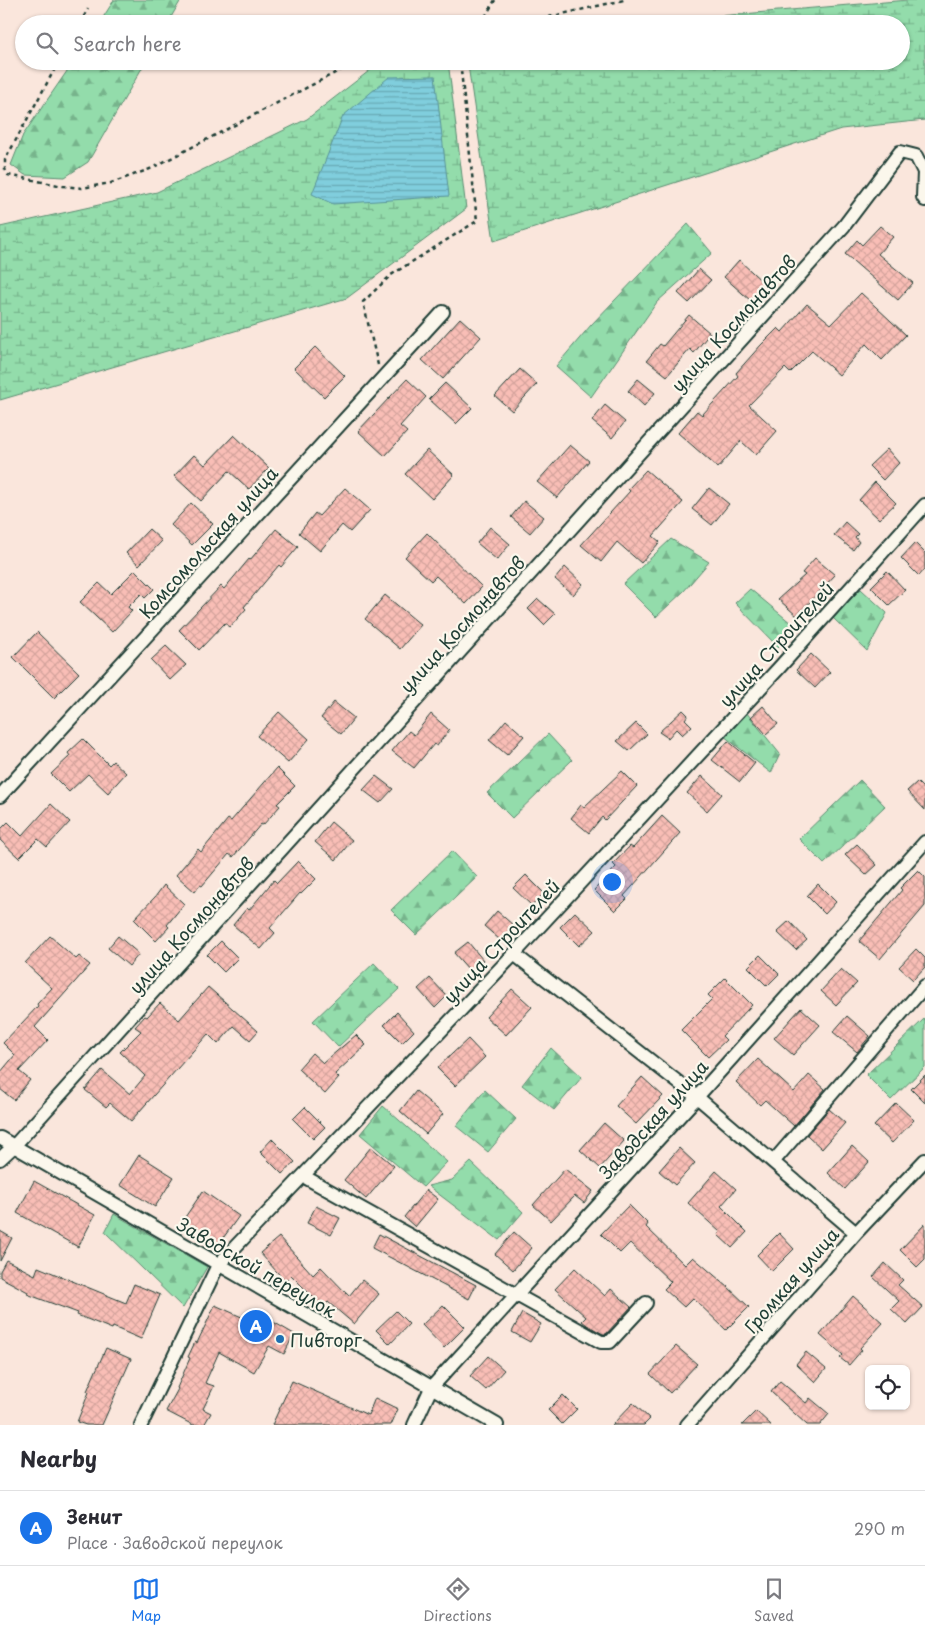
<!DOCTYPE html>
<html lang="en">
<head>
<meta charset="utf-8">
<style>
	:root { --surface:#fff; --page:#f7f7f7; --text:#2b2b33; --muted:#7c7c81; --line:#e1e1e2; --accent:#1a73e8 }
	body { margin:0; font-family:"Playpen Sans",sans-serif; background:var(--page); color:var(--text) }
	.controls { position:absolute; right:15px; bottom:15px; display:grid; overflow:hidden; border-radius:8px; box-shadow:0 1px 4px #0004 }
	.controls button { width:45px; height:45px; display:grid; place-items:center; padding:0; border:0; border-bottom:1px solid var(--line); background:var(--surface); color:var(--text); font:25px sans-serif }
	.you { position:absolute; left:611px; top:881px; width:18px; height:18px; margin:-12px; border:4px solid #fff; border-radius:50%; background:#1a73e8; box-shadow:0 0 0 8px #1a73e833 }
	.badge { display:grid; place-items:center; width:32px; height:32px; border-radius:50%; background:var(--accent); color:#fff; font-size:16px; font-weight:700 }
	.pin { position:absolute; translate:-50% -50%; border:2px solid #fff; box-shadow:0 1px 5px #0006 }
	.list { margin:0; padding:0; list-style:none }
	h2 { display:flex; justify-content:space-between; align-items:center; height:65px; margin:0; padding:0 20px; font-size:21px }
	h2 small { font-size:16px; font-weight:400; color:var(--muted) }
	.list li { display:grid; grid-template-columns:32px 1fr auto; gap:15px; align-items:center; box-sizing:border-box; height:75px; padding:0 20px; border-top:1px solid var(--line) }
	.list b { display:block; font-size:19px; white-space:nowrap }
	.list p { margin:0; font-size:16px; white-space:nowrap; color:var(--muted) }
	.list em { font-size:16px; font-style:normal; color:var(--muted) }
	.icon { flex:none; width:28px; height:28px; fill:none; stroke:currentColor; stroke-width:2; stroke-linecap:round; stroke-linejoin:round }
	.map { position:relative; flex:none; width:925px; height:1425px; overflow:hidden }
	.search { position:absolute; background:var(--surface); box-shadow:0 1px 4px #0004; left:15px; right:15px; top:15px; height:55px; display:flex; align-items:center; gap:12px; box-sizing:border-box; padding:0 18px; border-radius:28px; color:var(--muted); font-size:19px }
	.sheet { height:140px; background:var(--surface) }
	nav { display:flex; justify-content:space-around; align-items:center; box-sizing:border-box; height:70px; border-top:1px solid var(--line); background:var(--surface); font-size:14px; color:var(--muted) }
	nav a { display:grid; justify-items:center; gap:2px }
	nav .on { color:var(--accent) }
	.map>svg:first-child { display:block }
	.forest { fill:url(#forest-firs); stroke:#598c70 }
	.wetland { fill:url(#wetland-marsh); stroke:#598c70 }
	.water { fill:url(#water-rules); stroke:#599499 }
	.building { fill:url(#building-cross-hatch); stroke:#1f3d34 }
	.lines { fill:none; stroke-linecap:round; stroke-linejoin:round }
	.street-casing { stroke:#1f3d34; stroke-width:16 }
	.path { stroke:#1f3d34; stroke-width:2.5; stroke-dasharray:4 4; stroke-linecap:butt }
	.street { stroke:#fbf7ec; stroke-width:12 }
	.poi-dot { fill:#1f6fb2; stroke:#fbf7ec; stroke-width:2 }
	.labels { text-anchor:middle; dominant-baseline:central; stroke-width:4.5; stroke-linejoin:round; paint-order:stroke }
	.street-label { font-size:18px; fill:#1f3d34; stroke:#fbf7ec }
	.poi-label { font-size:18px; fill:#1f3d34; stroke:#fbf7ec; text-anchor:start }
</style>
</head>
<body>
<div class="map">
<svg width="925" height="1425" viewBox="0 0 925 1425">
	<defs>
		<pattern id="forest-firs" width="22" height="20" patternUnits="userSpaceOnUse" patternTransform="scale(1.25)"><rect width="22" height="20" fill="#93dcab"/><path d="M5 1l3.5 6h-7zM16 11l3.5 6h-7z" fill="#77b48c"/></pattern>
		<pattern id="wetland-marsh" width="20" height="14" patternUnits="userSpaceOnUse" patternTransform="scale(1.25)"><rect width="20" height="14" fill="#93dcab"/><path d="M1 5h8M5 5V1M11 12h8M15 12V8" fill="none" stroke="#77b48c"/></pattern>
		<pattern id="water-rules" width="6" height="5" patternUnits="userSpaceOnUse" patternTransform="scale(1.25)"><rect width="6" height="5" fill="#80cedd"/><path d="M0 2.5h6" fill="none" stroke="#68a8b4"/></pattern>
		<pattern id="building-cross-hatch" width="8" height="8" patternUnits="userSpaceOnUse" patternTransform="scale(1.25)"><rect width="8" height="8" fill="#f9beb6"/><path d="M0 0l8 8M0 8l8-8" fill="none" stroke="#d5a49d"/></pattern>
	</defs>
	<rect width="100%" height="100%" fill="#fae6dc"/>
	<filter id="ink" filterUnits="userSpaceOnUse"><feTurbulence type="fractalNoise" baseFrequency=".02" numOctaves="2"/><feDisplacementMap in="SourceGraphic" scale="10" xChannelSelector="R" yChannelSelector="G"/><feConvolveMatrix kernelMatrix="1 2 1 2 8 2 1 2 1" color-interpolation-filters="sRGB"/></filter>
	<g filter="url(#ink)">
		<path class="forest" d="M114 0H181L167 24H99Z
			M74 61H146L88 162 65 177 25 175 11 165 23 135Z
			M688 224 712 253 657 302 591 397 556 366 591 325Z
			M671 539 709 562 684 591 656 617 623 584Z
			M750 589 797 628 778 647 735 603Z
			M861 589 887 613 867 651 832 617Z
			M746 712 780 754 771 773 724 736Z
			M548 734 572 760 512 818 487 793Z
			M860 780 885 806 824 864 799 839Z
			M452 851 477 877 416 935 391 910Z
			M374 963 399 989 338 1047 313 1021Z
			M925 1018V1067L891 1100 866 1075Z
			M551 1048 582 1077 554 1110 522 1085Z
			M485 1090 516 1119 488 1152 456 1126Z
			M383 1106 447 1162 423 1187 360 1134Z
			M471 1162 523 1212 499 1240 428 1186 452 1180Z
			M114 1214 207 1267 183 1308 105 1232Z"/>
		<path class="wetland" d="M908 0H925V120L841 129 494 241 468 65 484 61H901V24H660L684 19Z
			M382 61H448L466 209 347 298 0 400V227L157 192 307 119Z"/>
		<path class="water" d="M435 76 449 196 333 204 312 194 343 116 389 77Z"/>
		<path class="building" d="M880 226 893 237 878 254 913 283 898 300 845 254 857 240 862 245Z
			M739 260 766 285 751 301 724 277Z
			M699 269 711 280 689 303 678 293Z
			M861 293 906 335 882 360 866 344 839 375 812 351 790 373 785 368 749 405 777 431 756 455 741 441 718 468 678 433 697 411 702 415 738 376 736 373 761 345 778 328 782 332 807 304 831 324Z
			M689 315 710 333 694 353 690 349 667 376 647 360 660 344 663 346Z
			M460 318 481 337 443 379 422 360Z
			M315 347 345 376 324 397 294 368Z
			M520 369 537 384 512 411 495 396Z
			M407 379 426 397 400 426 407 432 385 456 358 431Z
			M638 379 655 393 644 406 628 391Z
			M445 383 472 408 456 424 429 399Z
			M605 405 625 422 612 438 592 421Z
			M234 435 269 468 249 489 229 471 201 501 174 476 194 455 205 465Z
			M570 445 589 461 557 498 537 482Z
			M887 449 899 463 883 480 869 466Z
			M427 450 454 475 432 499 405 474Z
			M646 470 683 502 653 536 660 542 641 563 617 542 601 562 581 545 630 491 628 489Z
			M875 482 896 503 879 519 859 500Z
			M345 488 370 510 350 532 342 525 320 551 299 533 315 513 319 516Z
			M709 488 729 504 712 525 692 509Z
			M524 501 544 517 530 533 511 517Z
			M191 503 213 524 192 545 171 525Z
			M845 522 858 534 855 537 859 542 853 550 834 535Z
			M490 527 510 544 497 560 477 543Z
			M149 529 162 541 139 565 126 553Z
			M276 529 298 547 281 567 279 565 244 607 246 609 230 627 225 623 199 650 179 630 221 586 224 589 249 559 250 560Z
			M427 533 482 587 466 604 436 576 431 581 405 557Z
			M915 543 925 553V569L919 576 901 558Z
			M815 558 835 575 797 616 778 599 805 575 802 573Z
			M565 567 583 584 573 595 555 579Z
			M135 570 154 589 145 598 141 594 128 607 132 611 112 632 80 602 99 583 111 594Z
			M887 571 905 590 889 605 871 587Z
			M385 595 421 625 400 649 365 619Z
			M538 599 555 614 544 625 528 609Z
			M37 632 79 673 54 698 13 657Z
			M166 646 186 665 170 680 151 660Z
			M811 654 830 672 815 688 796 670Z
			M334 702 354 718 341 734 321 718Z
			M763 706 778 724 766 734 751 717Z
			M683 710 688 715 685 719 692 726 682 735 676 729 668 738 659 732Z
			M279 712 309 739 288 763 257 736Z
			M431 714 449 730 437 746 434 744 414 768 392 751 409 731 414 735Z
			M506 720 524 736 507 755 489 740Z
			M636 723 647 734 629 751 617 741Z
			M83 739 109 765 113 761 126 773 108 793 88 774 69 792 51 774 70 756 68 753Z
			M728 741 755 763 740 782 712 760Z
			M277 768 295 786 277 804 280 806 263 825 261 824 233 857 229 854 202 886 200 885 195 892 176 875 198 849 201 852 228 819 231 821Z
			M622 771 637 786 605 820 602 817 589 833 571 818 581 805 584 807Z
			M376 776 393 789 380 803 363 790Z
			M702 776 722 794 707 811 687 793Z
			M917 782 925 790V810L907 791Z
			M51 804 70 822 47 847 38 839 19 858 0 840V830L8 822 22 836Z
			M662 816 680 833 624 896 627 899 615 911 594 890 616 867 613 864 630 846 633 848Z
			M331 822 352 840 336 860 315 842Z
			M857 844 877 865 866 875 845 855Z
			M298 861 316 879 301 894 300 893 270 928 275 933 261 949 233 925 247 908 249 910 274 880 277 883Z
			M918 870 925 877V906L880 959 859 941 902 890 900 888Z
			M526 875 544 893 532 906 513 888Z
			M818 884 836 902 825 914 807 896Z
			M164 885 184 904 167 925 169 927 156 941 134 919 155 897Z
			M497 911 513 925 500 940 484 926Z
			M575 912 595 931 579 946 560 927Z
			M789 921 807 940 796 950 777 932Z
			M50 936 76 959 79 956 90 965 35 1027 48 1040 19 1071 30 1080 14 1100 0 1089V1073L15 1055 3 1043 38 1006 37 1004 52 988 25 963Z
			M118 936 139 954 129 966 108 948Z
			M221 941 238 958 224 972 207 955Z
			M468 942 483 960 469 970 454 953Z
			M916 949 925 958V967L913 980 899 967Z
			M760 955 779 974 767 986 748 967Z
			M841 969 857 983 836 1005 821 991Z
			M430 978 447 996 435 1008 418 989Z
			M725 978 752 1005 722 1036 726 1040 708 1057 681 1030 712 999 708 995Z
			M208 987 258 1031 250 1040 234 1026 218 1044 208 1034 131 1121 110 1103 106 1107 85 1090 102 1070 130 1094 145 1076 120 1052 141 1031 135 1027 145 1016 147 1017 160 1003 179 1020Z
			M512 989 532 1007 506 1035 486 1017Z
			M801 1008 820 1025 793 1055 774 1038Z
			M397 1012 414 1031 402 1043 384 1025Z
			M847 1016 870 1036 857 1052 833 1032Z
			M356 1035 366 1045 335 1074 339 1078 325 1094 298 1069 312 1053 323 1063Z
			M468 1039 485 1057 455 1086 437 1068Z
			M758 1059 794 1092 809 1075 825 1089 794 1126 765 1100 760 1105 736 1082Z
			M925 1075V1103L911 1089Z
			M642 1077 663 1096 636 1124 616 1106Z
			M416 1091 443 1114 426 1134 400 1111Z
			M896 1103 914 1120 892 1143 874 1126Z
			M305 1107 325 1127 313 1139 293 1119Z
			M829 1109 845 1123 822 1149 807 1135Z
			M604 1123 624 1141 600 1168 580 1150Z
			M272 1139 295 1162 282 1174 260 1152Z
			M852 1146 869 1162 845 1189 828 1173Z
			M371 1147 394 1166 366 1199 344 1180Z
			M679 1148 695 1163 675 1185 659 1171Z
			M139 1155 174 1177 155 1207 120 1185Z
			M565 1169 593 1191 584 1203 575 1196 551 1221 533 1205Z
			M716 1171 736 1189 721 1206 747 1232 732 1248 718 1235 720 1232 688 1203Z
			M34 1181 95 1215 78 1247 17 1213Z
			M426 1190 438 1199 415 1227 404 1217Z
			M203 1191 239 1216 216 1248 181 1223Z
			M629 1205 648 1224 646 1227 685 1265 693 1257 728 1287 749 1307 726 1330 693 1298 684 1307 664 1289 671 1282 630 1243 620 1253 601 1234Z
			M316 1206 340 1218 331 1235 307 1223Z
			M925 1224V1259L917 1267 900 1250Z
			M0 1231 12 1238 0 1261Z
			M514 1232 532 1248 513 1270 495 1254Z
			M779 1233 794 1249 772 1271 757 1255Z
			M379 1234 476 1285 469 1299 372 1248Z
			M279 1237 313 1275 321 1267 349 1296 362 1280 379 1294 354 1324 328 1302 323 1307 291 1275 285 1281 260 1253Z
			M6 1260 35 1275 38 1267 126 1303 134 1284 160 1295 141 1339 113 1327 112 1329 77 1315 78 1313 27 1294 28 1292 0 1277V1271Z
			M885 1263 903 1280 898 1285 923 1307 907 1324 891 1309 899 1301 873 1277Z
			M575 1268 605 1296 611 1289 631 1307 606 1334H603L587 1325 582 1321 586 1317 555 1289Z
			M853 1296 883 1323 860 1348 862 1350 849 1365 840 1358 843 1355 820 1335Z
			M215 1305 246 1319 251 1309 294 1334 284 1354 269 1346 254 1372 219 1352 205 1383 214 1386 203 1409 211 1413 204 1425H193L166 1411 178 1389 177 1388 190 1358 188 1357 195 1342 197 1343Z
			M443 1305 465 1327 444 1348 422 1325Z
			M396 1311 409 1324 390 1344 376 1330Z
			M522 1313 541 1324 530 1342 512 1332Z
			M676 1346 697 1364 670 1393 650 1374Z
			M106 1348 131 1359 102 1425H86L77 1422 89 1392 87 1391Z
			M806 1352 826 1369 815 1382 796 1364Z
			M488 1356 504 1370 486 1390 470 1376Z
			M292 1381 368 1415 375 1398 398 1409 391 1425H272Z
			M780 1381 806 1403 810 1398 829 1414 820 1425H807L771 1392Z
			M563 1395 577 1409 562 1424 548 1410Z
			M633 1403 650 1419 644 1425H612Z
			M756 1411 771 1425H742Z"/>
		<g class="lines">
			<defs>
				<path id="street" d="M0 796 443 312
					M514 954 697 1097 856 1233
					M0 1138 497 1425
					M0 1159 14 1146 844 226 900 152 916 156 924 172 923 197 925 200
					M773 1162 925 986
					M303 1176 601 1342H610L646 1303
					M141 1425 218 1265 514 954 778 669 925 505
					M414 1425 431 1388 697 1097 925 842
					M687 1425 856 1233 925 1160"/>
			</defs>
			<use href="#street" class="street-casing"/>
			<path class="path" d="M80 24 88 9
				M481 24 495 0
				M518 24 624 0
				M59 61 5 160V169L8 175 63 186 82 188 111 183 150 169 358 61
				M378 365 363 302 391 275 477 221 460 61"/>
			<use href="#street" class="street"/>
		</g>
	</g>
	<circle class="poi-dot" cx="280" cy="1339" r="5"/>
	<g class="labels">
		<g class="street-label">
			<text transform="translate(733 323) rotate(-48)">улица Космонавтов</text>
			<text transform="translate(208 542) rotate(-48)">Комсомольская улица</text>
			<text transform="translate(462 624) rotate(-48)">улица Космонавтов</text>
			<text transform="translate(776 644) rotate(-48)">улица Строителей</text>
			<text transform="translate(191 925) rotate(-48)">улица Космонавтов</text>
			<text transform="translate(501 941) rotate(-47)">улица Строителей</text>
			<text transform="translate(653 1119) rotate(-48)">Заводская улица</text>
			<text transform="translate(257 1267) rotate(30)">Заводской переулок</text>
			<text transform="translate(791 1280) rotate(-49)">Громкая улица</text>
		</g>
		<g class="poi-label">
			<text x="290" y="1339">Пивторг</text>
		</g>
	</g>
</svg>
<div class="controls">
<button><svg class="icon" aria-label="locate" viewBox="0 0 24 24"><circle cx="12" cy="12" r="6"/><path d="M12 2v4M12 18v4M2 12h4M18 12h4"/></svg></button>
</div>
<div class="you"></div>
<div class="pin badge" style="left:256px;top:1326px">A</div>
<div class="search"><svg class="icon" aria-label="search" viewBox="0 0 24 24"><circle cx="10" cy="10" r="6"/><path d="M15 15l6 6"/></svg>Search here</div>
</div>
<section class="sheet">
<h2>Nearby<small></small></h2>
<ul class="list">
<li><span class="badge">A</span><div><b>Зенит</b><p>Place · Заводской переулок</p></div><em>290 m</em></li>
</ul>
</section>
<nav>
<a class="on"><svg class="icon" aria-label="map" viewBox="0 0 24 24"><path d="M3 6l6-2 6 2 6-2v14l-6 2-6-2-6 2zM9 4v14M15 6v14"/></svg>Map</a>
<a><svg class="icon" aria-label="directions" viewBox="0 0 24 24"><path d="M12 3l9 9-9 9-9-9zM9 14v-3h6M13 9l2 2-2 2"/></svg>Directions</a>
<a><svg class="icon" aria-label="saved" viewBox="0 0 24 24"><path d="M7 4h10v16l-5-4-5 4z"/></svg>Saved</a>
</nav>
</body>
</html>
